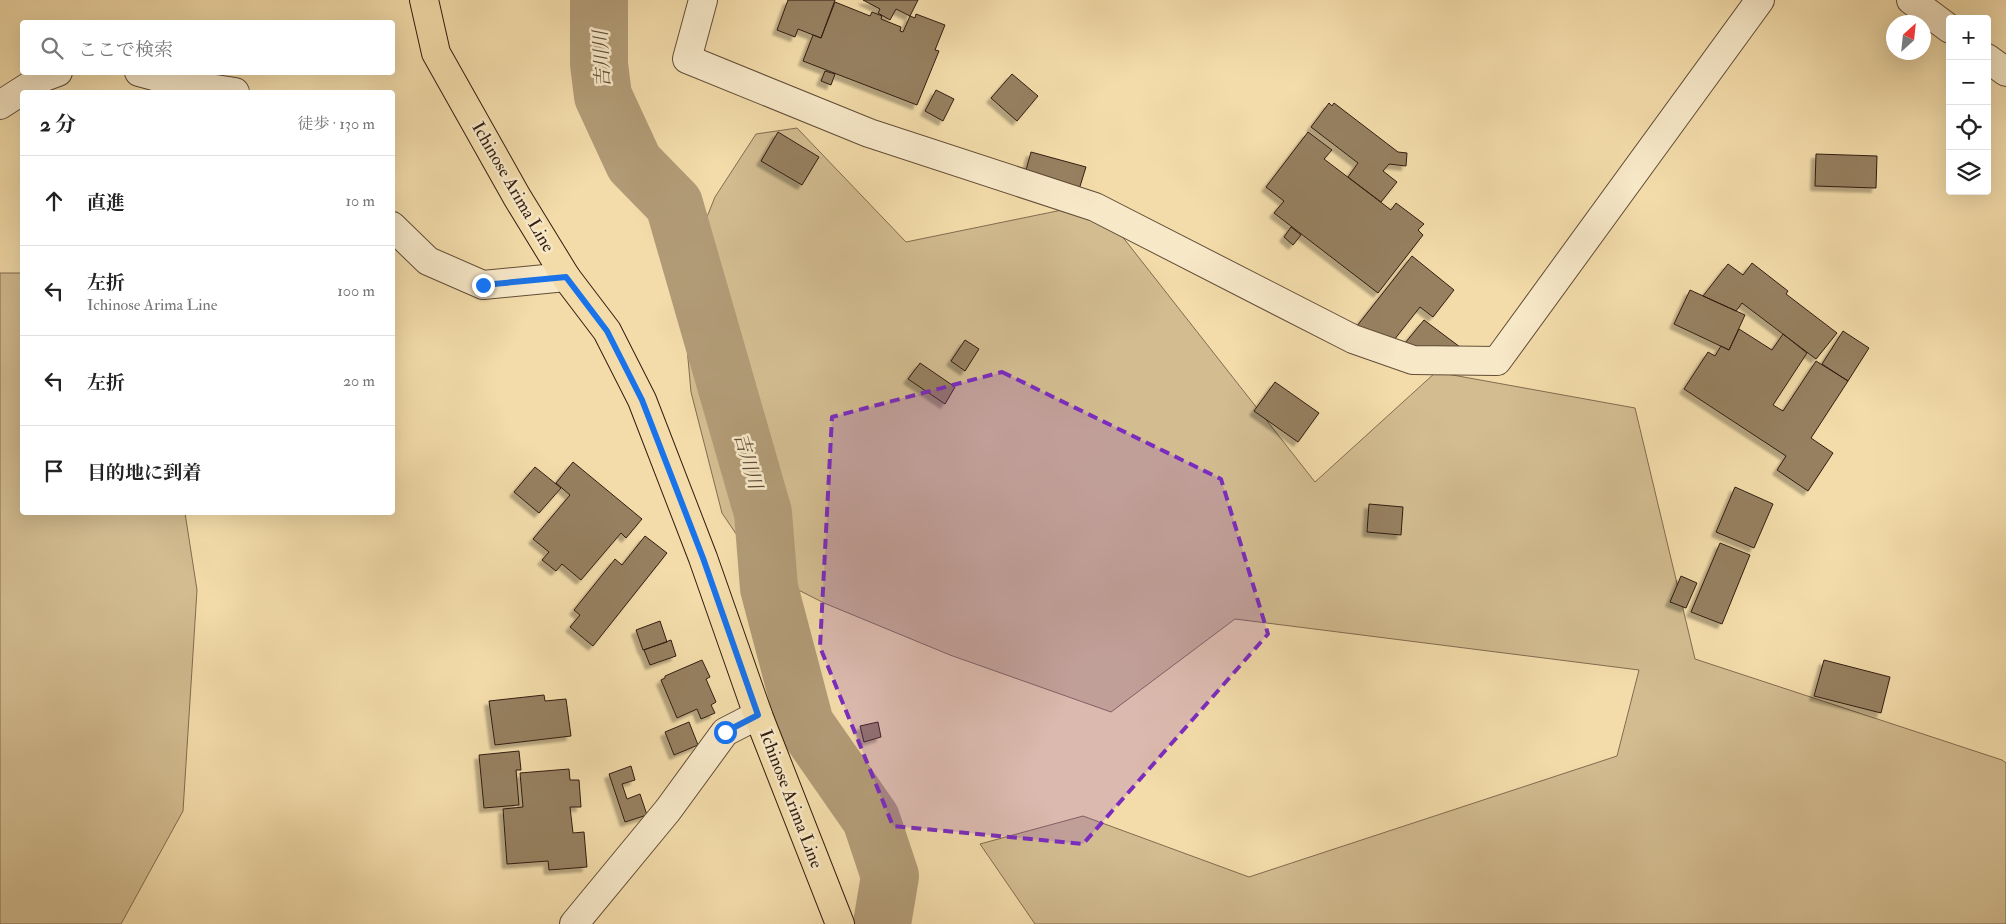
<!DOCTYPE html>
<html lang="ja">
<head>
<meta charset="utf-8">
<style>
	:root { --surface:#fff; --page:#f2f2f2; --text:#222; --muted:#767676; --line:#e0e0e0 }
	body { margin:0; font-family:"IM FELL Double Pica","Noto Serif JP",serif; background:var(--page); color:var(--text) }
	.controls { position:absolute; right:15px; top:15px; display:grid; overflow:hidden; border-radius:5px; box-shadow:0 5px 20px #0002 }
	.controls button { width:45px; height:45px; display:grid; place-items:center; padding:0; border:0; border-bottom:1px solid var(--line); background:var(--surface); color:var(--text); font:25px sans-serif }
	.compass { position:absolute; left:1886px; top:15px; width:45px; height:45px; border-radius:50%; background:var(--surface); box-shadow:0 5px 20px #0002; rotate:27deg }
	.stop { position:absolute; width:15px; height:15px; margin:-11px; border:4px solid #1a73e8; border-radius:50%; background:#fff }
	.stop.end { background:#1a73e8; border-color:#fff; box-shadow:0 1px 5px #0008 }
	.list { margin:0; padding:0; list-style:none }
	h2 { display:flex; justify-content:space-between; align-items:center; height:65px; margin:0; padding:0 20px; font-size:21px }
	h2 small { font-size:16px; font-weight:400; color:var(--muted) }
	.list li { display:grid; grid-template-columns:32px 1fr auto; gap:15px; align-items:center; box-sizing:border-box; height:90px; padding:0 20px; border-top:1px solid var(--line) }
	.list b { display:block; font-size:19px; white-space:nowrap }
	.list p { margin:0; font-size:16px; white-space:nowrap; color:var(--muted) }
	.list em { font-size:16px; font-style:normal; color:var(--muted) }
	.icon { flex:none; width:28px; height:28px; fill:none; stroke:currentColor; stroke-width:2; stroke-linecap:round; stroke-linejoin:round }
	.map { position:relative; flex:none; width:2006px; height:924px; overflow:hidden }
	.search { position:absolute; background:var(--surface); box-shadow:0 5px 20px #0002; left:20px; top:20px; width:375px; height:55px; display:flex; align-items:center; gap:12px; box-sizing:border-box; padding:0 18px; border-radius:5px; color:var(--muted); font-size:19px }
	.panel { position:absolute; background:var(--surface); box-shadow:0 5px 20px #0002; left:20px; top:90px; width:375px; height:425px; border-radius:5px }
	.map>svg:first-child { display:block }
	.green { fill:#d2bc90; stroke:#826c50 }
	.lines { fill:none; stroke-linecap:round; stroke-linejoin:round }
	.river { stroke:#b19b76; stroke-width:58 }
	.building { fill:#968061; stroke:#321d11; filter:url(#shadow) }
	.minor-casing { stroke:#624d37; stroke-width:30 }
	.major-casing { stroke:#321d11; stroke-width:30 }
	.minor { stroke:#f7e8c8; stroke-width:28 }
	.major { stroke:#f3dcaa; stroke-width:28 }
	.route { stroke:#1a73e8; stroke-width:6 }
	.marked { fill:#7b2cbf; fill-opacity:0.2; stroke:#7b2cbf; stroke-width:4; stroke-dasharray:10 6; stroke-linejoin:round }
	.labels { text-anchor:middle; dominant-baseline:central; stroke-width:5; stroke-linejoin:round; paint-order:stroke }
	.street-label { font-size:18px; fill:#321d11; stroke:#f7e8c8 }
	.water-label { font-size:19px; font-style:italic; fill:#5e4934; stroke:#f7e8c8 }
</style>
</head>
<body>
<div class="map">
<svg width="2006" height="924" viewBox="0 0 2006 924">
	<defs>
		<filter id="shadow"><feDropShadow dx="-4.5" dy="4.5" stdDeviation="1" flood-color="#0004"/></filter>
	</defs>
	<rect width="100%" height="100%" fill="#f3dcaa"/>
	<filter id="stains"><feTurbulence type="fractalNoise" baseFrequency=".004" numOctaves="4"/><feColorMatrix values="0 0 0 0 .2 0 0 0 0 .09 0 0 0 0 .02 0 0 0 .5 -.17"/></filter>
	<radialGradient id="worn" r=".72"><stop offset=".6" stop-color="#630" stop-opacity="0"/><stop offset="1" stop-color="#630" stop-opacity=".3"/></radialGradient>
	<path class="green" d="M797 128 906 242 1096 203 1315 482 1436 372 1635 408 1695 659 2002 760 2006 763V924H1035L980 844 1083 816 1249 877 1617 756 1639 670 1235 619 1111 712 950 655 824 603 761 571 722 513 691 392 681 281 715 197 756 134Z
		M0 273H22V512L185 513 197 590 183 811 121 924H0Z"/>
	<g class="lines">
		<path class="river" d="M599 0V64L603 96 634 163 674 204 763 513 769 588 805 724 871 819 890 876 882 924"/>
	</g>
	<path class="building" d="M788 0H835L821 38 798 29 795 37 777 30Z
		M863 0H918L910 16 896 9 890 20 878 13 880 9Z
		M835 2 870 16 872 12 882 16 881 19 901 27 900 31 903 32 910 16 915 18 916 14 945 25 935 50 939 51 917 105 803 61 813 35 821 38Z
		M825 71 835 74 831 85 821 81Z
		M1012 74 1038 96 1017 121 991 98Z
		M936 90 954 99 943 121 925 111Z
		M1329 103 1332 106 1334 103 1398 152 1407 153 1406 166 1389 164 1383 171 1397 182 1381 202 1348 177 1358 163 1311 127Z
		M778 132 819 157 802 185 761 161Z
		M1308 132 1332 150 1324 159 1391 210 1396 203 1424 224 1418 230 1423 235 1378 293 1274 213 1284 201 1266 187Z
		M1031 152 1086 167 1077 196 1023 181Z
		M1816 154 1877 156 1876 188 1815 186Z
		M1291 227 1301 235 1293 245 1284 237Z
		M1412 256 1454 290 1433 317 1420 307 1383 354 1353 331Z
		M1752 263 1788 291 1786 294 1837 333 1816 359 1742 303 1736 311 1703 296 1728 264 1743 275Z
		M1690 290 1745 315 1729 350 1674 324Z
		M1424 320 1460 347 1425 358 1405 343Z
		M1739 329 1772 350 1783 334 1807 353 1773 405 1783 411 1816 361 1848 381 1811 438 1833 453 1808 491 1777 470 1786 456 1684 389 1708 352 1715 356 1721 346 1729 350Z
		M1843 331 1869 348 1848 381 1822 364Z
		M965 340 979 349 965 371 951 361Z
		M920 363 955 387 945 404 908 379Z
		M1275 382 1319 413 1298 442 1254 411Z
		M573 462 642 519 626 538 621 533 581 580 562 564 556 571 542 560 549 552 533 539 570 495 556 483Z
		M535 467 561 488 539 513 514 492Z
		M1735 487 1773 504 1754 548 1716 532Z
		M1369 504 1403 507 1401 535 1367 532Z
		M645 536 667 553 593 646 570 627 580 615 574 610 615 559 622 565Z
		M1720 543 1750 555 1722 624 1691 612Z
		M1681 576 1697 583 1686 608 1670 602Z
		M660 621 667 642 643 650 636 630Z
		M671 640 676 656 650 665 644 650Z
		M702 660 710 677 706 679 716 702 711 705 715 713 701 719 697 709 677 718 661 680 665 678V676Z
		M1824 660 1890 677 1881 713 1814 696Z
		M544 695 545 701 566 699 571 736 495 745 489 701Z
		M689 722 698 745 674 755 665 732Z
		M878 722 881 737 864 742 860 726Z
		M519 751 521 770H516L519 805 484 808 479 755Z
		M631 766 635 780 622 784 627 799 640 794 647 815 625 822 609 774Z
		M569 769 570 780H579L581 807H570L573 833 584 832 587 867 549 870 548 861 507 864 503 809 523 807 520 773Z"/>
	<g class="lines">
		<defs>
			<path id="minor" d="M703 0 687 59 869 133 1095 207 1353 339 1413 360 1497 361 1760 0
				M1911 0 1950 29
				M1987 58 2006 72
				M139 72 183 84 235 92
				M0 105 42 78 58 72
				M392 226 428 261 483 285 566 277
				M574 924 668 810 725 732 758 715"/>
			<path id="major" d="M424 0 436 53 517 197 566 277 607 331 642 400 703 558 758 715 840 924"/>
		</defs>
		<use href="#minor" class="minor-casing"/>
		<use href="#major" class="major-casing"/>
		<use href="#minor" class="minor"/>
		<use href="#major" class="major"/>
	</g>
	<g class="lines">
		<path class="route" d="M483 285 566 277 607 331 642 400 703 558 758 715 725 732"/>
	</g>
	<path class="marked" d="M1002 372 1221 479 1268 634 1083 844 893 826 820 647 832 417Z"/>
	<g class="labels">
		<g class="street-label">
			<text transform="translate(513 187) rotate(60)">Ichinose Arima Line</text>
			<text transform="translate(791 799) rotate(69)">Ichinose Arima Line</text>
		</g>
		<g class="water-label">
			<text transform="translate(602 59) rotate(-93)">吉川川</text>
			<text transform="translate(748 461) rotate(74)">吉川川</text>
		</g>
	</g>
	<rect width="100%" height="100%" filter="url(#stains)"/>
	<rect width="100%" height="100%" fill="url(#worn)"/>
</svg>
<div class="controls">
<button>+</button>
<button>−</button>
<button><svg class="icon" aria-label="locate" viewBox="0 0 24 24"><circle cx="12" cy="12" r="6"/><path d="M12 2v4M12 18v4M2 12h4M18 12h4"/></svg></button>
<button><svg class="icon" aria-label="layers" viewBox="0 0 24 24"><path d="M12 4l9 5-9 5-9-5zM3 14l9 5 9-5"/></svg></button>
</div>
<svg class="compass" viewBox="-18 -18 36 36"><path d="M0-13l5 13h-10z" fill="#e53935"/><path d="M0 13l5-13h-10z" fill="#767676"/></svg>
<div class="stop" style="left:725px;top:732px"></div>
<div class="stop end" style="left:483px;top:285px"></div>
<div class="search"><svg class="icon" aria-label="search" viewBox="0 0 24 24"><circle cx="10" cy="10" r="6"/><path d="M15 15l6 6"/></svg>ここで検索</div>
<section class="panel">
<h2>2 分<small>徒歩 · 130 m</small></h2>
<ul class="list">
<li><svg class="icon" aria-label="ahead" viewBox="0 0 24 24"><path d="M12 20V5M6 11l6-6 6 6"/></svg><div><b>直進</b></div><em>10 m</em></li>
<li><svg class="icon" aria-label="left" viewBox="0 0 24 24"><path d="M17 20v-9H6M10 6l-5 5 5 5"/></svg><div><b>左折</b><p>Ichinose Arima Line</p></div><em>100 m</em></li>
<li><svg class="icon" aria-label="left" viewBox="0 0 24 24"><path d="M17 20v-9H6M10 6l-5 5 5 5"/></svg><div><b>左折</b></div><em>20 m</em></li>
<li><svg class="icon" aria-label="arrive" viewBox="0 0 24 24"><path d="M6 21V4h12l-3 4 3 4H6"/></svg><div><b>目的地に到着</b></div></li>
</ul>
</section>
</div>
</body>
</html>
